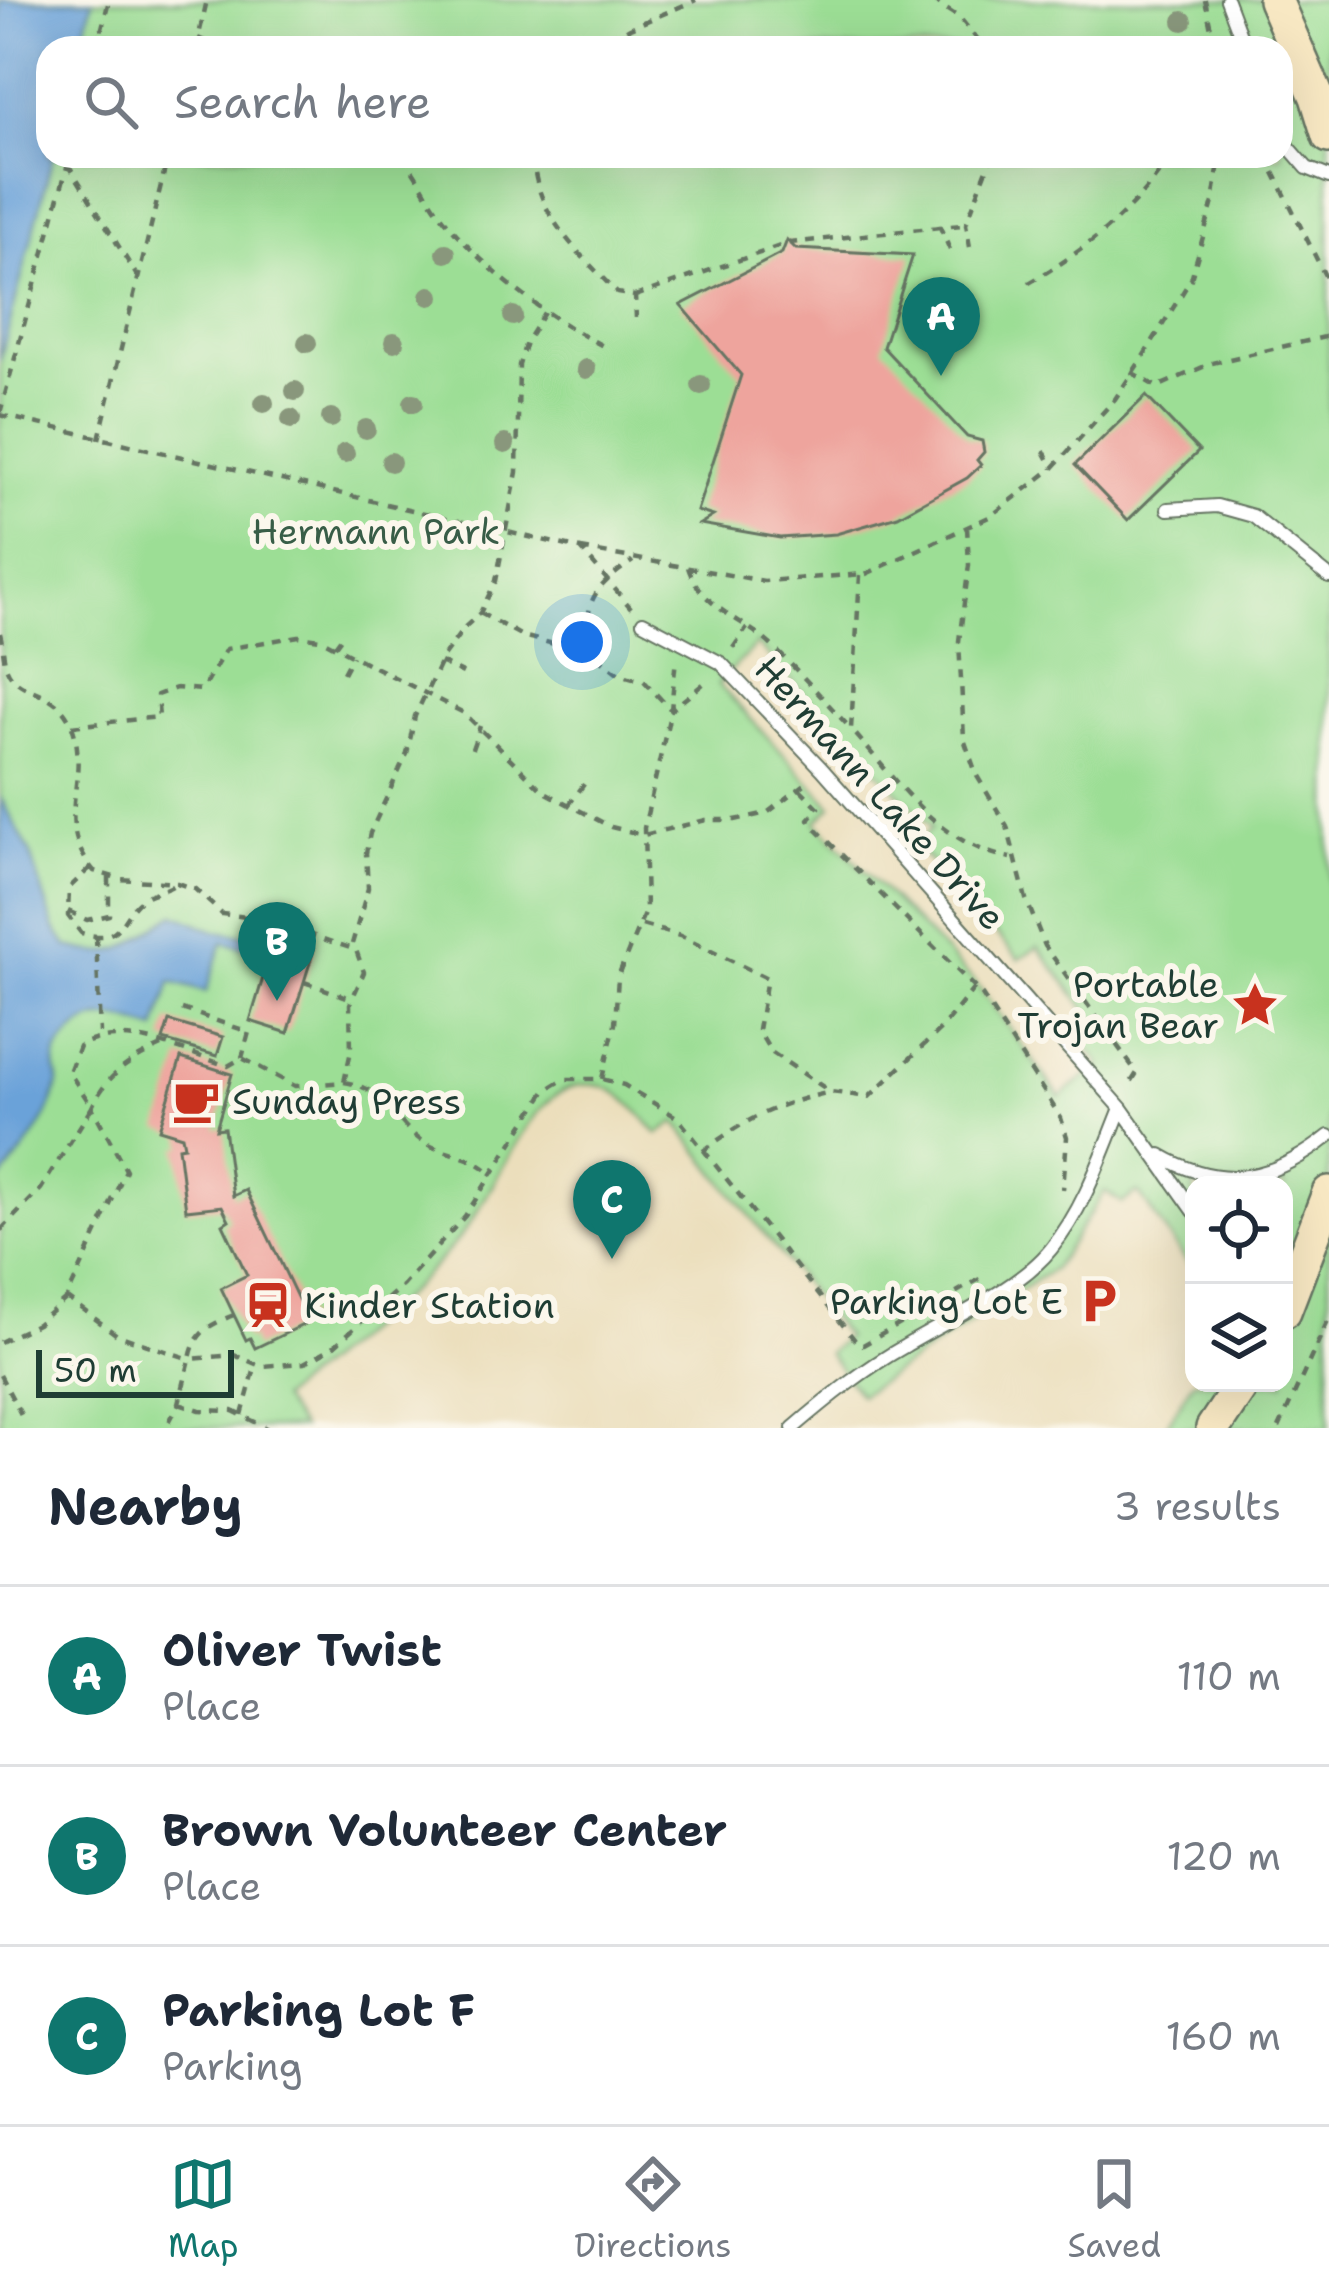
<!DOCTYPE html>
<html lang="en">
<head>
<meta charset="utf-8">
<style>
	:root { --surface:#fff; --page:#f6f6f7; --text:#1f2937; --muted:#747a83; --line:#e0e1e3; --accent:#0f766e }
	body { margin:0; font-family:"Shantell Sans",sans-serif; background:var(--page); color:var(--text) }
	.controls { position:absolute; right:36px; bottom:36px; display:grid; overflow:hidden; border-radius:24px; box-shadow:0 12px 48px #0002 }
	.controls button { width:108px; height:108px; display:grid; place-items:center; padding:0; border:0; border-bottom:3px solid var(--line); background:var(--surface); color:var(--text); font:60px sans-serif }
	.scale { position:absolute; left:36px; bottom:30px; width:198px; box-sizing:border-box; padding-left:12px; border:6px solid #1f3d34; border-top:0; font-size:33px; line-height:42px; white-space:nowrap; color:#1f3d34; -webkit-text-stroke:9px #fbf7ec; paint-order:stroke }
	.you { position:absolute; left:582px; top:642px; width:42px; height:42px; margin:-30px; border:9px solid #fff; border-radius:50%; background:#1a73e8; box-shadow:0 0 0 18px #1a73e833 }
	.badge { display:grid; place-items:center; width:78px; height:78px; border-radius:50%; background:var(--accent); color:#fff; font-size:39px; font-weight:700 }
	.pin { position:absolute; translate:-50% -99px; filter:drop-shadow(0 3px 6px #0008) }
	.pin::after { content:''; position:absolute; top:63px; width:42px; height:36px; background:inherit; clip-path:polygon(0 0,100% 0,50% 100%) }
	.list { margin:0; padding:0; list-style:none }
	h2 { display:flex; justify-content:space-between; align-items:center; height:156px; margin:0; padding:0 48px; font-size:51px }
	h2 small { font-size:39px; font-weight:400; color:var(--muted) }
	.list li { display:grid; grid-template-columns:78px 1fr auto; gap:36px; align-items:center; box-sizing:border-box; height:180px; padding:0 48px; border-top:3px solid var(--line) }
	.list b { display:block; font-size:45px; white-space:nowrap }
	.list p { margin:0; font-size:39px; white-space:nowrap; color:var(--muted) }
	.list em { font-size:39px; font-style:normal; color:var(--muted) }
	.icon { flex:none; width:66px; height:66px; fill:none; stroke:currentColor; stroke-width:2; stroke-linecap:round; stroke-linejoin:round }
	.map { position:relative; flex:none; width:1329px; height:1428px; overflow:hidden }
	.search { position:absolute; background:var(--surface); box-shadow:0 12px 48px #0002; left:36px; right:36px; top:36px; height:132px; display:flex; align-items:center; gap:30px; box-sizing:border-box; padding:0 42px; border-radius:36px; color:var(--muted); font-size:45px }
	.sheet { height:696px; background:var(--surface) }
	nav { display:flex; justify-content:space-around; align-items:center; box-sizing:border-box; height:168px; border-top:3px solid var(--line); background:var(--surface); font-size:33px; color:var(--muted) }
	nav a { display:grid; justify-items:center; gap:6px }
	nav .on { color:var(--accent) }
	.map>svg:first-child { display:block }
	.green { fill:#9cde95; stroke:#5e8e64; stroke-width:3; fill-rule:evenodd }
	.water { fill:#6aa2d9; stroke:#447086; stroke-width:3 }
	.building { fill:#eea49d }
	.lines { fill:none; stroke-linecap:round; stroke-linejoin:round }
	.lane-casing { stroke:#667563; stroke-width:16 }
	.secondary-casing { stroke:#667563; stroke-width:38 }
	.path { stroke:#667563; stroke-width:4.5; stroke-dasharray:9 9; stroke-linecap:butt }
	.lane { stroke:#fff; stroke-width:12 }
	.secondary { stroke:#f8e8c3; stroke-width:33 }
	.tree { fill:#89977b }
	.labels { text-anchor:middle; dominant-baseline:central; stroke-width:12; stroke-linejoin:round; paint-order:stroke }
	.park-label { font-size:36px; fill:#385d47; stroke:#fbf7ec }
	.street-label { font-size:36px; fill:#1f3d34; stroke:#fbf7ec }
	.poi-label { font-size:36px; fill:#1f3d34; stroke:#fbf7ec; text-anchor:end }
</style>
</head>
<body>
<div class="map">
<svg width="1329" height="1428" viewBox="0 0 1329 1428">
	<rect width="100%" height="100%" fill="#fbf7ec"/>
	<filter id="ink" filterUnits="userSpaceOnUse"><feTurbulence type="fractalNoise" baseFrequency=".00833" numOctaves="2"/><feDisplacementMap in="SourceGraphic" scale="24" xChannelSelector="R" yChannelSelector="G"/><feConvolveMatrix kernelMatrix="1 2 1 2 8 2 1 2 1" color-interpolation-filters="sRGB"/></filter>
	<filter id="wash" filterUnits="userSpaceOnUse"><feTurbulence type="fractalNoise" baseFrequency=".004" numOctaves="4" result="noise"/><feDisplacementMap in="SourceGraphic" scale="48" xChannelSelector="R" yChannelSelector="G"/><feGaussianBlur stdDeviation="2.7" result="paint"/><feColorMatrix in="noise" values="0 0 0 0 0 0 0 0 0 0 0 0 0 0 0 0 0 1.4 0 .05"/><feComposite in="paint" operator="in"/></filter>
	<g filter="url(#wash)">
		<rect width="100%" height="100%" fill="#ebdebb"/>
		<path class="green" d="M0 0H1329V1428H1165L1194 1381 1284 1383V1185H1194V1272L1138 1192 1122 1203 1105 1191 1053 1269 860 1395 828 1353 846 1337 676 1122 658 1134C635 1109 615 1077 575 1086 530 1096 496 1187 470 1223 421 1292 344 1345 280 1399L301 1428H0ZM48 48H1281V156H48ZM757 644 932 828 915 845 1019 959 1038 947 1096 1022 1079 1037 1101 1065 1060 1097 976 983 816 822 832 806 718 684Z"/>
		<path class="water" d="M0 0H93L80 48H48V156H53L0 361Z
			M0 797 30 852 54 927 67 946C121 965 134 939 175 914L215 931 250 936 246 948 223 942 206 992 171 982 156 1030C124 1019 97 1007 71 1035 64 1042 58 1048 56 1058 53 1068 59 1075 58 1084 52 1115 20 1157 0 1181Z"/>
		<g id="blocks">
			<path class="building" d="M787 240 796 249 913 255 883 347 967 437 982 441 984 452 977 460 981 465 967 478 898 516 836 534 780 538 700 524 713 516 697 511 741 375 681 305 782 253Z
				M1146 396 1199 451 1128 520 1075 465Z
				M275 938 314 950 288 1033 250 1021Z
				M169 1021 223 1037 217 1056 163 1040Z
				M181 1058 232 1074 216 1129 224 1128 233 1196 246 1190 309 1322 255 1348 250 1338 246 1340 221 1288 247 1275 223 1224 229 1220 222 1206 186 1210 178 1147 184 1146 182 1136 159 1129Z"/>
		</g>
	</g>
	<g filter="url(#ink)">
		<use href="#blocks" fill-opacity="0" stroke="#667563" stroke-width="3"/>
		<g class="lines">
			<defs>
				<path id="lane" d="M1227 0 1245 48
					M1281 138 1307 168 1329 177
					M1168 509 1217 506 1253 516 1329 577
					M643 622 721 663 822 769 1121 1108 1194 1211
					M1160 1155C1223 1192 1274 1180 1329 1136
					M793 1428C828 1398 864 1369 905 1346 948 1320 1020 1288 1051 1249 1084 1209 1102 1155 1121 1108"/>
				<path id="secondary" d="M1275 0 1317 97 1329 136
					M1284 1311 1329 1193
					M1213 1428 1243 1383"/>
			</defs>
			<use href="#lane" class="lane-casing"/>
			<use href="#secondary" class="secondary-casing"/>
			<path class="path" d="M932 0 960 18 984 48
				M1205 0 1215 48
				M198 38 219 48
				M97 48 109 0
				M196 48 207 0
				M595 48 630 28 696 0
				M402 156C416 172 425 193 438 211 479 266 544 316 605 347
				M533 156C536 217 578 251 617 293L635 296 636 318
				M1266 156 1329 284
				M68 164 137 276
				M970 247 966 224 992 156
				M950 250 940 227 963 225
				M1029 283C1087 249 1133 213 1171 156
				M635 296 789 243 940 227
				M1131 372 1157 387 1212 363 1329 336
				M0 413 70 156
				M0 415 581 549 631 608
				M99 439 168 156
				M1044 451 1053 468
				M967 527 969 565 959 641 964 739 977 776 1007 826 1026 899 1045 946 1137 1073 1128 1087
				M581 549 764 581 866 574 991 516 1053 468 1115 399 1141 360 1191 279 1213 202 1220 156
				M688 567C701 608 741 617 771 645 799 671 825 701 851 729
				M860 575 851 729C898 782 938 845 1011 858
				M480 613 522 636 594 654 619 674 644 681 671 710 707 681
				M0 633C3 644 3 659 7 669 19 698 58 685 73 729 90 782 52 820 94 871L120 879 177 883 195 889 222 914 263 919 356 950 364 972 350 1004 351 1051 344 1082 295 1086 242 1058 228 1066C181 1051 125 1022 79 1046L69 1072 92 1107 41 1189 0 1231
				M335 646 343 635
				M733 648 747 628
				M594 654C580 605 592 588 633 561
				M440 662 463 673
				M343 673 352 656
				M72 726 159 717 157 695 176 688 202 690 226 649 299 636 320 639 464 713 543 791 611 827 644 835 706 820H735L767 813 809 781
				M472 749 480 726
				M800 789 819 808 809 819 811 824 982 995 1061 1118 1067 1137 1063 1189
				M568 806 585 783
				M90 868 69 888 68 916 81 933C125 945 117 918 142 899 153 891 165 892 177 883
				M68 911 87 920 109 915V877
				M642 925 680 936 767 978 758 1030 771 1052 831 1092 869 1097 941 1029 975 987
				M96 937 100 1033
				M352 944 368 888 366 853 370 833 407 754 415 716 443 657 464 628 480 613 496 581 517 472 519 365 526 342 545 311
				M304 982 353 999
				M182 1009 249 1032 242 1058
				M162 1046C129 1061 108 1073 92 1107L126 1170 67 1298 117 1335 190 1359 179 1403 166 1428
				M602 1079 615 1024 618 976 646 909 644 828 671 710 676 658
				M344 1082C391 1090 392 1123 425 1143 447 1156 473 1154 492 1175
				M703 1151C749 1117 776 1104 831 1092
				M234 1315C209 1325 195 1332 190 1359L234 1355 261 1366 304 1363 333 1347 403 1285 465 1216 546 1090 564 1079H602L624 1085 678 1118 858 1344 863 1345 985 1276
				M0 1342 37 1324 67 1298
				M0 1375 25 1422
				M179 1403 200 1410 233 1411 267 1428
				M242 1415 256 1364
				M1279 1428 1329 1318"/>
			<use href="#lane" class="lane"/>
			<use href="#secondary" class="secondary"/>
		</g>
		<g class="tree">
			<circle cx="1183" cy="21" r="10"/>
			<circle cx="446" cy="253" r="10"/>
			<circle cx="430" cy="296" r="10"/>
			<circle cx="513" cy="316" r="10"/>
			<circle cx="931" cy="336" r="10"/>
			<circle cx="394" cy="342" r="10"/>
			<circle cx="307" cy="343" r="10"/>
			<circle cx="586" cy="369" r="10"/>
			<circle cx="701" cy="385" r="10"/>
			<circle cx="295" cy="391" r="10"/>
			<circle cx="264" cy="403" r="10"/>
			<circle cx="413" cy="403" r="10"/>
			<circle cx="331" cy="418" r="10"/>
			<circle cx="291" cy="419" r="10"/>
			<circle cx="366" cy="429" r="10"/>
			<circle cx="505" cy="444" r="10"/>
			<circle cx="345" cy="453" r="10"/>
			<circle cx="391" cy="462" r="10"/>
		</g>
	</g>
	<defs>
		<symbol id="sight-bare" viewBox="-9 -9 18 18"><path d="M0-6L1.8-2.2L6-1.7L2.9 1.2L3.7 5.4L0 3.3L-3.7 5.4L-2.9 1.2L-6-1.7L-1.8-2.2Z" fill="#c8321e" stroke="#fbf7ec" stroke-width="2.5" paint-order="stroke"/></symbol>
		<symbol id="cafe-bare" viewBox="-9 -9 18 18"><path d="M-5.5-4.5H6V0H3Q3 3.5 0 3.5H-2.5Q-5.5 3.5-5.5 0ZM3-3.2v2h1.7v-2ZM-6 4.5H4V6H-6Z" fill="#c8321e" stroke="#fbf7ec" stroke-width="2.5" paint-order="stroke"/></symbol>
		<symbol id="parking-bare" viewBox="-9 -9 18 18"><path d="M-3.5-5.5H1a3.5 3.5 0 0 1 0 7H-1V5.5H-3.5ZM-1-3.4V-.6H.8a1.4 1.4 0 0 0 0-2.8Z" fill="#c8321e" stroke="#fbf7ec" stroke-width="2.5" paint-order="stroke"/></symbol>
		<symbol id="station-bare" viewBox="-9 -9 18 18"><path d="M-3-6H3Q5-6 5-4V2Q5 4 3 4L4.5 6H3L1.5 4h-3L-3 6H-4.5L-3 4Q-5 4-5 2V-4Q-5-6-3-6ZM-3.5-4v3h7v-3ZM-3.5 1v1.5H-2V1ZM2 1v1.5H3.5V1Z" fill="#c8321e" stroke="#fbf7ec" stroke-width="2.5" paint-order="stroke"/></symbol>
	</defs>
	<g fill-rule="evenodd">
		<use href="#sight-bare" x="1222" y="972" width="66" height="66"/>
		<use href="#cafe-bare" x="163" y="1068" width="66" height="66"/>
		<use href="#parking-bare" x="1066" y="1268" width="66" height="66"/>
		<use href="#station-bare" x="235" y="1272" width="66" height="66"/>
	</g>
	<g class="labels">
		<g class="park-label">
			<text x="376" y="531">Hermann Park</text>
		</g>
		<g class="street-label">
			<text transform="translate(880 793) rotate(48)">Hermann Lake Drive</text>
		</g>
		<g class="poi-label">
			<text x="1219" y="984">Portable<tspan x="1219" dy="41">Trojan Bear</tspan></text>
			<text x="232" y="1101" text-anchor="start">Sunday Press</text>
			<text x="1063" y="1301">Parking Lot E</text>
			<text x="304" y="1305" text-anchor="start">Kinder Station</text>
		</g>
	</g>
</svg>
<div class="controls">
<button><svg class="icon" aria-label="locate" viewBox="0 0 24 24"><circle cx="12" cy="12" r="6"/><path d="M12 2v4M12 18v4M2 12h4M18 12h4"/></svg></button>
<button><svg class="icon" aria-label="layers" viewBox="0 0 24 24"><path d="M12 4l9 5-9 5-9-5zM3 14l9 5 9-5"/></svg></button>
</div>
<div class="scale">50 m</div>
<div class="you"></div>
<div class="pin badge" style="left:941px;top:376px">A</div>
<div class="pin badge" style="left:277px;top:1001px">B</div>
<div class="pin badge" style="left:612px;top:1259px">C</div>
<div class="search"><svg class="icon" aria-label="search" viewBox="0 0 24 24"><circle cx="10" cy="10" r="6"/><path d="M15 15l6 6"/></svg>Search here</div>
</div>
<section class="sheet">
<h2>Nearby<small>3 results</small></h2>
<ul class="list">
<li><span class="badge">A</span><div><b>Oliver Twist</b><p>Place</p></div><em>110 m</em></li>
<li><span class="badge">B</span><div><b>Brown Volunteer Center</b><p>Place</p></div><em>120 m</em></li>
<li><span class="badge">C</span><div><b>Parking Lot F</b><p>Parking</p></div><em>160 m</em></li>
</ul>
</section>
<nav>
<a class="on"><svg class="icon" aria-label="map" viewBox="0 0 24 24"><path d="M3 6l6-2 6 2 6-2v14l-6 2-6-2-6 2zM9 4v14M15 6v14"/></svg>Map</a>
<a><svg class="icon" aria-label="directions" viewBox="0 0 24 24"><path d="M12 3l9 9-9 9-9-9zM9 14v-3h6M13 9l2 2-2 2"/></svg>Directions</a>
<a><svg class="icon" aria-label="saved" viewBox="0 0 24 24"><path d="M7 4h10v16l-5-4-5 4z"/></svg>Saved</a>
</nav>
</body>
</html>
